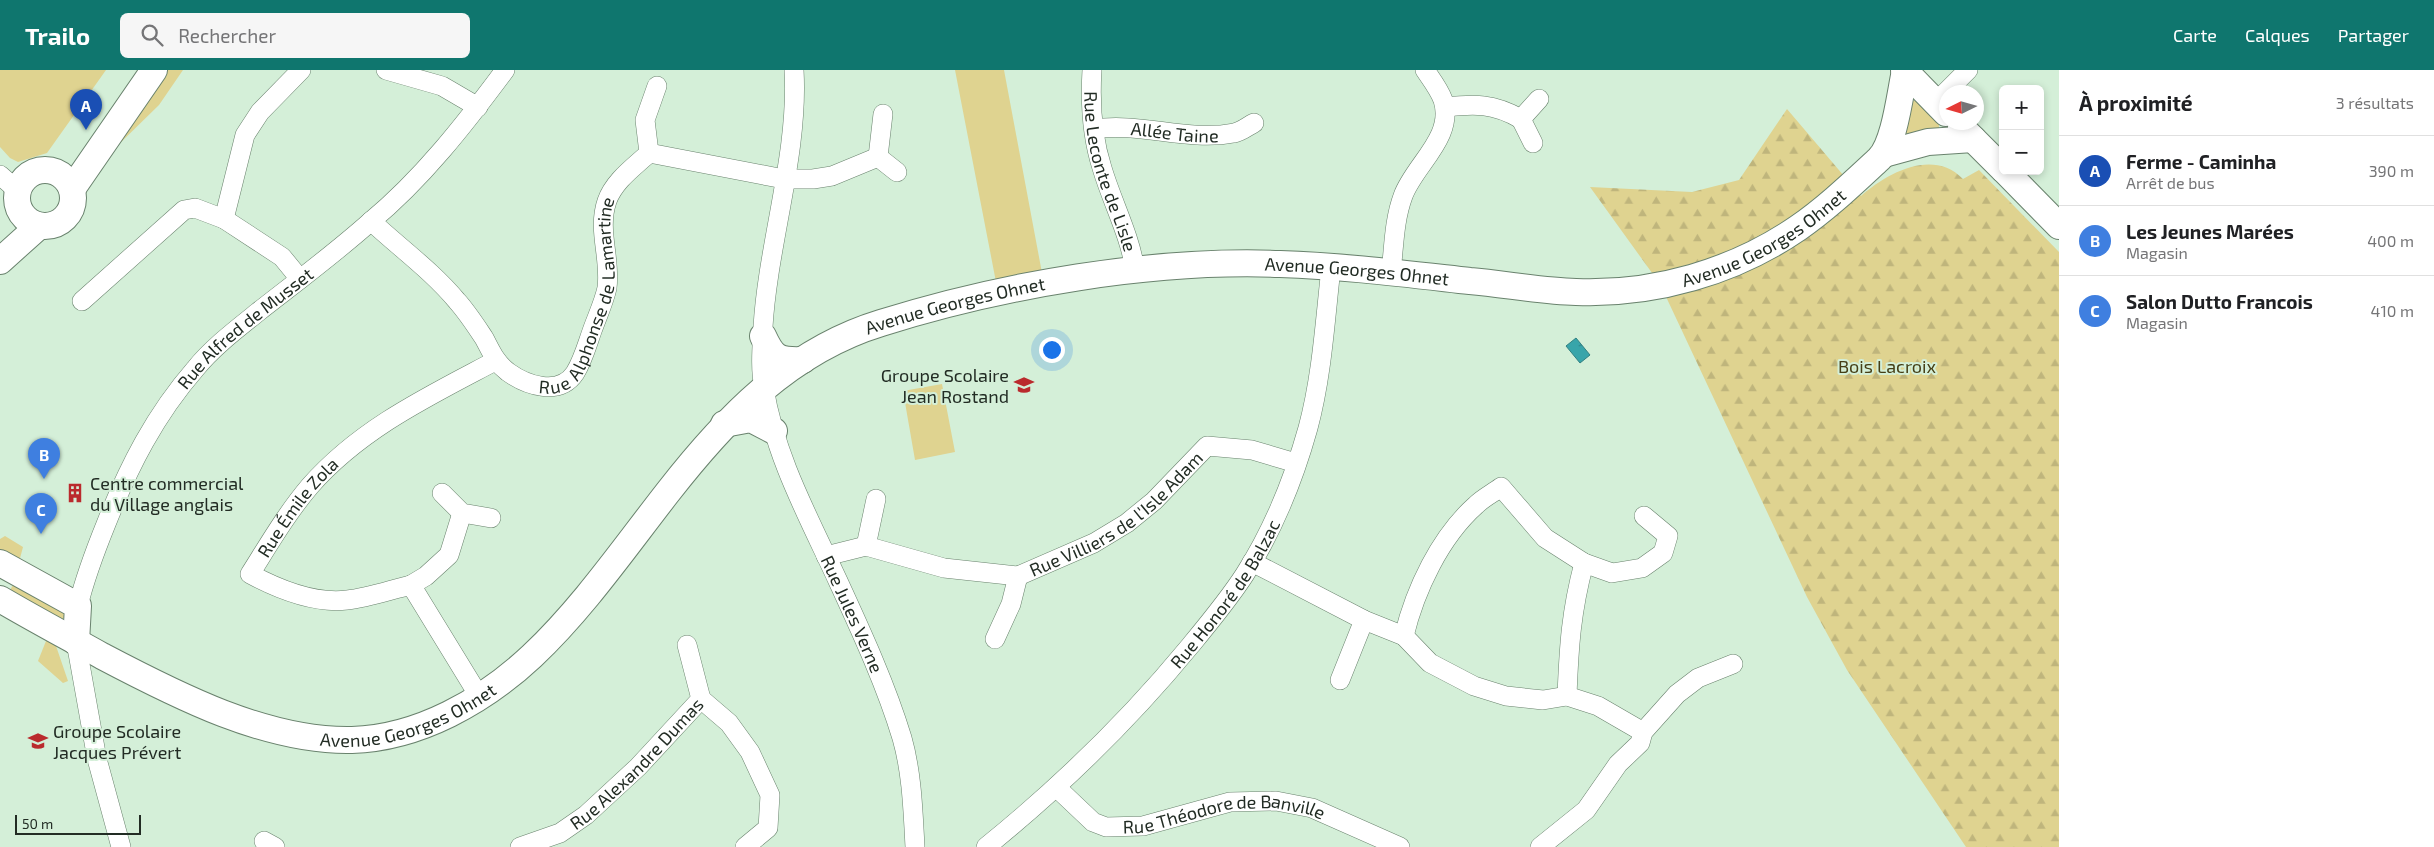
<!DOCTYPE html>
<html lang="fr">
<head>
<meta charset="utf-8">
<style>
	:root { --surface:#fff; --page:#f6f6f6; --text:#202124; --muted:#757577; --line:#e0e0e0; --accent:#0f766e }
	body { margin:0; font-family:"Exo 2",sans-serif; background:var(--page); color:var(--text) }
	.controls { position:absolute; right:15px; top:15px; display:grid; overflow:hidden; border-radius:8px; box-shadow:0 2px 8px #0003 }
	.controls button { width:45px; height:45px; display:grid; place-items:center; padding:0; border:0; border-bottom:1px solid var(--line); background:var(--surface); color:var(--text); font:25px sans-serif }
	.compass { position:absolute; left:1939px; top:15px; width:45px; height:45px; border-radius:50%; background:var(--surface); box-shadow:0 2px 8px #0003; rotate:265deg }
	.scale { position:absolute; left:15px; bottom:12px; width:126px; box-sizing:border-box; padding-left:5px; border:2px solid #222c24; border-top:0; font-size:14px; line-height:18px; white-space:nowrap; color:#222c24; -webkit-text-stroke:4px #d4efd8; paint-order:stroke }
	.you { position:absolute; left:1051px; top:279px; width:18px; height:18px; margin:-12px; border:4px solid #fff; border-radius:50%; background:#1a73e8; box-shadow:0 0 0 8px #1a73e833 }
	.badge { display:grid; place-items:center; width:32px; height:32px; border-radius:50%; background:var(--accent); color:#fff; font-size:16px; font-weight:700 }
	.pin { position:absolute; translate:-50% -41px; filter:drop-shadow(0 1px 2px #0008) }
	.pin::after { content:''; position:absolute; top:26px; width:18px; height:15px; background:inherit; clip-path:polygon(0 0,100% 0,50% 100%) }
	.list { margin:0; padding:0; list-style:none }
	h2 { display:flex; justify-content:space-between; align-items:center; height:65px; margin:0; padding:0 20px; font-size:21px }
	h2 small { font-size:16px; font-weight:400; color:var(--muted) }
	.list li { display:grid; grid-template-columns:32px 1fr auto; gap:15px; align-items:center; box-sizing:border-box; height:70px; padding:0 20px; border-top:1px solid var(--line) }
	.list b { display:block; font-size:19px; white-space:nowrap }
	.list p { margin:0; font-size:16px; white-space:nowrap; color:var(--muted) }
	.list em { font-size:16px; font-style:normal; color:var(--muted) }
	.icon { flex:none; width:28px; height:28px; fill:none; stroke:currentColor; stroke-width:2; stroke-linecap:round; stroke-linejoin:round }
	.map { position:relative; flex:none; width:2059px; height:777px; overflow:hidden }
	header { display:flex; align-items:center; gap:30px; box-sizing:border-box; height:70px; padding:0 25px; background:var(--accent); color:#fff }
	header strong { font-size:24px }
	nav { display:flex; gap:28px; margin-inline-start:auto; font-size:18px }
	.search { width:350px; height:45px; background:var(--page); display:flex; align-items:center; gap:12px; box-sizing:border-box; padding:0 18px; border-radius:8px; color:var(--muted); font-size:19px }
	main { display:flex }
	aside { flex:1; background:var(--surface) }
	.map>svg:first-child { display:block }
	.green { fill:#dfd390 }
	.forest { fill:url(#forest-firs) }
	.water { fill:url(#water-ripples); stroke:#318182 }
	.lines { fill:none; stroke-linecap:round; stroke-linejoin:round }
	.street-casing { stroke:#69826d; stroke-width:20 }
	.secondary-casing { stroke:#69826d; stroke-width:28 }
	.street { stroke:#fff; stroke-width:19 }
	.secondary { stroke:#fff; stroke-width:26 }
	.labels { text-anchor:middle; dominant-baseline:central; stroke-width:4; stroke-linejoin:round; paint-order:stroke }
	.street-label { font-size:18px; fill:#222c24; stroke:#d4efd8 }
	.park-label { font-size:18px; fill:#453e15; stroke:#d4efd8 }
	.poi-label { font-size:18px; fill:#222c24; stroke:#d4efd8; text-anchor:start }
</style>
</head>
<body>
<header>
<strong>Trailo</strong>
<div class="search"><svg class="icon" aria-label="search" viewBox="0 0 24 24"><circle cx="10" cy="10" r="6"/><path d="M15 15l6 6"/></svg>Rechercher</div>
<nav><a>Carte</a><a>Calques</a><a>Partager</a></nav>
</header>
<main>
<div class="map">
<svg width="2059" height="777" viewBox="0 0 2059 777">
	<defs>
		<pattern id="forest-firs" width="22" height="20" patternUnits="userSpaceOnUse" patternTransform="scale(1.25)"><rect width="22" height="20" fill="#dfd390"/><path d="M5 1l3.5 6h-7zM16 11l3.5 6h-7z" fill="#bfb57c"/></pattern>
		<pattern id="water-ripples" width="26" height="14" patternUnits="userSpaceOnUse" patternTransform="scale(1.25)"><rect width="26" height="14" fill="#38a5aa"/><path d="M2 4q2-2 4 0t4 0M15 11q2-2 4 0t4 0" fill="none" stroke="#2f878a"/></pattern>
	</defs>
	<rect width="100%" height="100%" fill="#d4efd8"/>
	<path class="green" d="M0 0H106L47 83 18 92 10 88 0 77Z
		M164 0H183L159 35 113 80Z
		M955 0H1004L1042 203 996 212Z
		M1917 30 1939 52V60L1902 70 1911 31Z
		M942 314 955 382 915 390 903 321Z
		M5 466 23 477 19 492 0 482V469Z
		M16 510 65 541 63 551 7 525Z
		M48 566 55 573 68 611 63 613 38 591Z"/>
	<path class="forest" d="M1787 39 1861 126C1887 103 1933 78 1963 109L1979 100 2059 182V777H1966L1847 600 1807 527 1660 214 1590 117 1692 122 1739 110Z"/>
	<path class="water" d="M1576 268 1590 285 1580 293 1566 276Z"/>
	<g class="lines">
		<defs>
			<g id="street">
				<path d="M386 0 442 16 478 37"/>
				<path id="s1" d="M794 0C799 83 768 173 763 257 762 277 760 299 764 318 775 387 809 448 838 511 861 561 886 615 902 668 912 703 913 741 915 777"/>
				<path id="s2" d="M1092 0C1090 33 1092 67 1102 98 1112 132 1130 165 1135 200"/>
				<path d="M1936 32 1968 0"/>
				<path d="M1445 37C1475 34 1493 33 1521 49"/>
				<path d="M883 44 878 87 897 102"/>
				<path id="s3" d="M1094 59C1141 52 1187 72 1234 63 1241 62 1248 56 1254 53"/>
				<path d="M1533 73 1521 49 1539 29"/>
				<path d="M649 83 784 109H813L832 106 878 87"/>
				<path d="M0 105 18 121"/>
				<path d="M224 149 245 65 260 42 301 0"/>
				<path id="s4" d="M371 151C400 178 432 201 457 231 467 242 476 256 484 268 491 281 495 292 508 302 526 315 559 327 575 303 583 290 587 275 592 261 597 247 604 232 607 218 611 188 597 160 607 131 614 111 634 97 649 83L645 50 657 16"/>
				<path d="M1391 202C1394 177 1394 150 1403 126 1414 95 1455 67 1443 30 1439 19 1431 9 1425 0"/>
				<path d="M82 231 184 140 195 138 224 149 282 187 300 209"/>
				<path d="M442 423 462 443 491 448"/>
				<path d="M866 476 876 429"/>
				<path id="s5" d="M826 486 866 476 944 498 1018 506 1094 473 1127 453 1154 431 1207 376 1252 380 1296 393"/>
				<path d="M1252 492 1364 550 1404 566 1430 593 1474 616 1506 626 1543 630 1567 626 1598 636 1643 662"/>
				<path d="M411 515 426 506 449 485 462 443"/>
				<path id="s6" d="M78 536C85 508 95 481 106 454 129 396 155 345 196 298 213 277 237 259 258 242 295 213 334 184 370 152 422 109 465 54 505 0"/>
				<path d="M1404 566C1415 520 1440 467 1476 435 1483 428 1493 423 1501 417L1545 468 1584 493 1612 503 1642 498 1663 483 1668 466 1644 446"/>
				<path d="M995 569 1011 534 1018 506"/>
				<path d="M76 572 97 689 121 777"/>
				<path d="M1340 610 1364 550"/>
				<path id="s7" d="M479 626 411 515C390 520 368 528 347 530 314 534 278 519 250 504 269 474 287 443 310 416 361 358 429 326 495 291"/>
				<path d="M1567 626C1569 576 1571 542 1584 493"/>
				<path d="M701 629 729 653 750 682 770 725 768 758 745 777"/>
				<path id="s8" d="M1056 717 1093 752 1106 757 1143 756 1230 732 1276 731 1312 738 1400 777"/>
				<path d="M264 771 275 777"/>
				<path id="s9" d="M520 777 560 763 586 745 638 697 701 629 687 575"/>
				<path id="s10" d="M986 777C1060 717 1130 649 1190 576 1209 553 1229 529 1245 504 1273 460 1294 408 1308 358 1322 306 1325 251 1331 198"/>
				<path d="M1540 777 1586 740 1618 694 1640 673 1643 662 1677 624 1698 608 1733 594"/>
			</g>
			<g id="secondary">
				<path d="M1904 0 1946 43"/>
				<path d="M1961 57 2003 99"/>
				<path d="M1884 84 1928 72 1973 69"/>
				<circle cx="45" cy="128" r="28"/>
				<path d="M2005 101 2059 156"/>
				<path d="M72 119 154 0"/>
				<path d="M0 191 39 156"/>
				<path d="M763 266C773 288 778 291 803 290"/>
				<path d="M724 354 751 349 774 361"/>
				<path d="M0 493 78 536 76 572"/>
				<path id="s11" d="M0 529C34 549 68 567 102 586 176 625 267 672 352 670 419 668 484 631 532 586 583 538 625 477 668 422 725 349 789 281 881 253 1002 215 1152 189 1280 194 1343 196 1407 204 1470 211 1505 214 1541 221 1576 222 1654 225 1734 202 1798 158 1827 138 1853 113 1879 89 1895 73 1900 23 1905 1"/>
			</g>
		</defs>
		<use href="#street" class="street-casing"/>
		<use href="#secondary" class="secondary-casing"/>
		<use href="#street" class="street"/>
		<use href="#secondary" class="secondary"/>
	</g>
	<defs>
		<symbol id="school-bare" viewBox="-9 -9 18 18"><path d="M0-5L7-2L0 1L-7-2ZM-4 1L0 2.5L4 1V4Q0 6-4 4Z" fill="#ba2a2d" stroke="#d4efd8" stroke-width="2.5" paint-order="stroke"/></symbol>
		<symbol id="building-bare" viewBox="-9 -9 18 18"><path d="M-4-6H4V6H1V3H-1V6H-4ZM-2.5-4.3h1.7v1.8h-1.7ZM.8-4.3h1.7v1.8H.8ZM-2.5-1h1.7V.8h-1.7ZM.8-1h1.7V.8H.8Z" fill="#ba2a2d" stroke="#d4efd8" stroke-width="2.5" paint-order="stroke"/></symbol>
	</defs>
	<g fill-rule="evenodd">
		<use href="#school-bare" x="1010" y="301" width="28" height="28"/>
		<use href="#building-bare" x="61" y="409" width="28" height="28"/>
		<use href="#school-bare" x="24" y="657" width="28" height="28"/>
	</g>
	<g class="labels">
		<g class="street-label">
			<text stroke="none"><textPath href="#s3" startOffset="81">Allée Taine</textPath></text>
			<text stroke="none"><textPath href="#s2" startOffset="104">Rue Leconte de Lisle</textPath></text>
			<text stroke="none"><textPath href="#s11" startOffset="1978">Avenue Georges Ohnet</textPath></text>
			<text stroke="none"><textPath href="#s11" startOffset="1558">Avenue Georges Ohnet</textPath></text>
			<text stroke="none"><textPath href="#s4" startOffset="351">Rue Alphonse de Lamartine</textPath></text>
			<text stroke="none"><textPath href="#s11" startOffset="1152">Avenue Georges Ohnet</textPath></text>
			<text stroke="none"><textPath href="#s6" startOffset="331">Rue Alfred de Musset</textPath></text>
			<text stroke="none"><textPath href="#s7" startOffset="380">Rue Émile Zola</textPath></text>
			<text stroke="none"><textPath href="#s5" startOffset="314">Rue Villiers de l'Isle Adam</textPath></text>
			<text stroke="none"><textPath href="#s10" startOffset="350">Rue Honoré de Balzac</textPath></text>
			<text stroke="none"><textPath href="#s1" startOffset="564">Rue Jules Verne</textPath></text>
			<text stroke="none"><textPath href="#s11" startOffset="444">Avenue Georges Ohnet</textPath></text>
			<text stroke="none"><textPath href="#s9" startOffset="146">Rue Alexandre Dumas</textPath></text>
			<text stroke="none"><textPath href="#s8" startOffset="185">Rue Théodore de Banville</textPath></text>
		</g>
		<g class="park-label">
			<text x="1887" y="296">Bois Lacroix</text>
		</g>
		<g class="poi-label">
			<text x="1009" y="305" text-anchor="end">Groupe Scolaire<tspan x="1009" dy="21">Jean Rostand</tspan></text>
			<text x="90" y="413">Centre commercial<tspan x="90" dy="21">du Village anglais</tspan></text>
			<text x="53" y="661">Groupe Scolaire<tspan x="53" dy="21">Jacques Prévert</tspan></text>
		</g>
	</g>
</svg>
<div class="controls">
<button>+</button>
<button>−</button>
</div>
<svg class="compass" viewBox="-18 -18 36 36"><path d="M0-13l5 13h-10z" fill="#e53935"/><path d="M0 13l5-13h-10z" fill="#757577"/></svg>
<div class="scale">50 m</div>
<div class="you"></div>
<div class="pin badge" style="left:86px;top:60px;background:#1a4fb4">A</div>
<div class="pin badge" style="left:44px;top:409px;background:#3f7fe0">B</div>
<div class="pin badge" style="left:41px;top:464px;background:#3f7fe0">C</div>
</div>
<aside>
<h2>À proximité<small>3 résultats</small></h2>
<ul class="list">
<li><span class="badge" style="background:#1a4fb4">A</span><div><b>Ferme - Caminha</b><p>Arrêt de bus</p></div><em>390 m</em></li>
<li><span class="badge" style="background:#3f7fe0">B</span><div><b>Les Jeunes Marées</b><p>Magasin</p></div><em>400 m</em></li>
<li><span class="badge" style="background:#3f7fe0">C</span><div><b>Salon Dutto Francois</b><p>Magasin</p></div><em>410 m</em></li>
</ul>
</aside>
</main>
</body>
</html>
